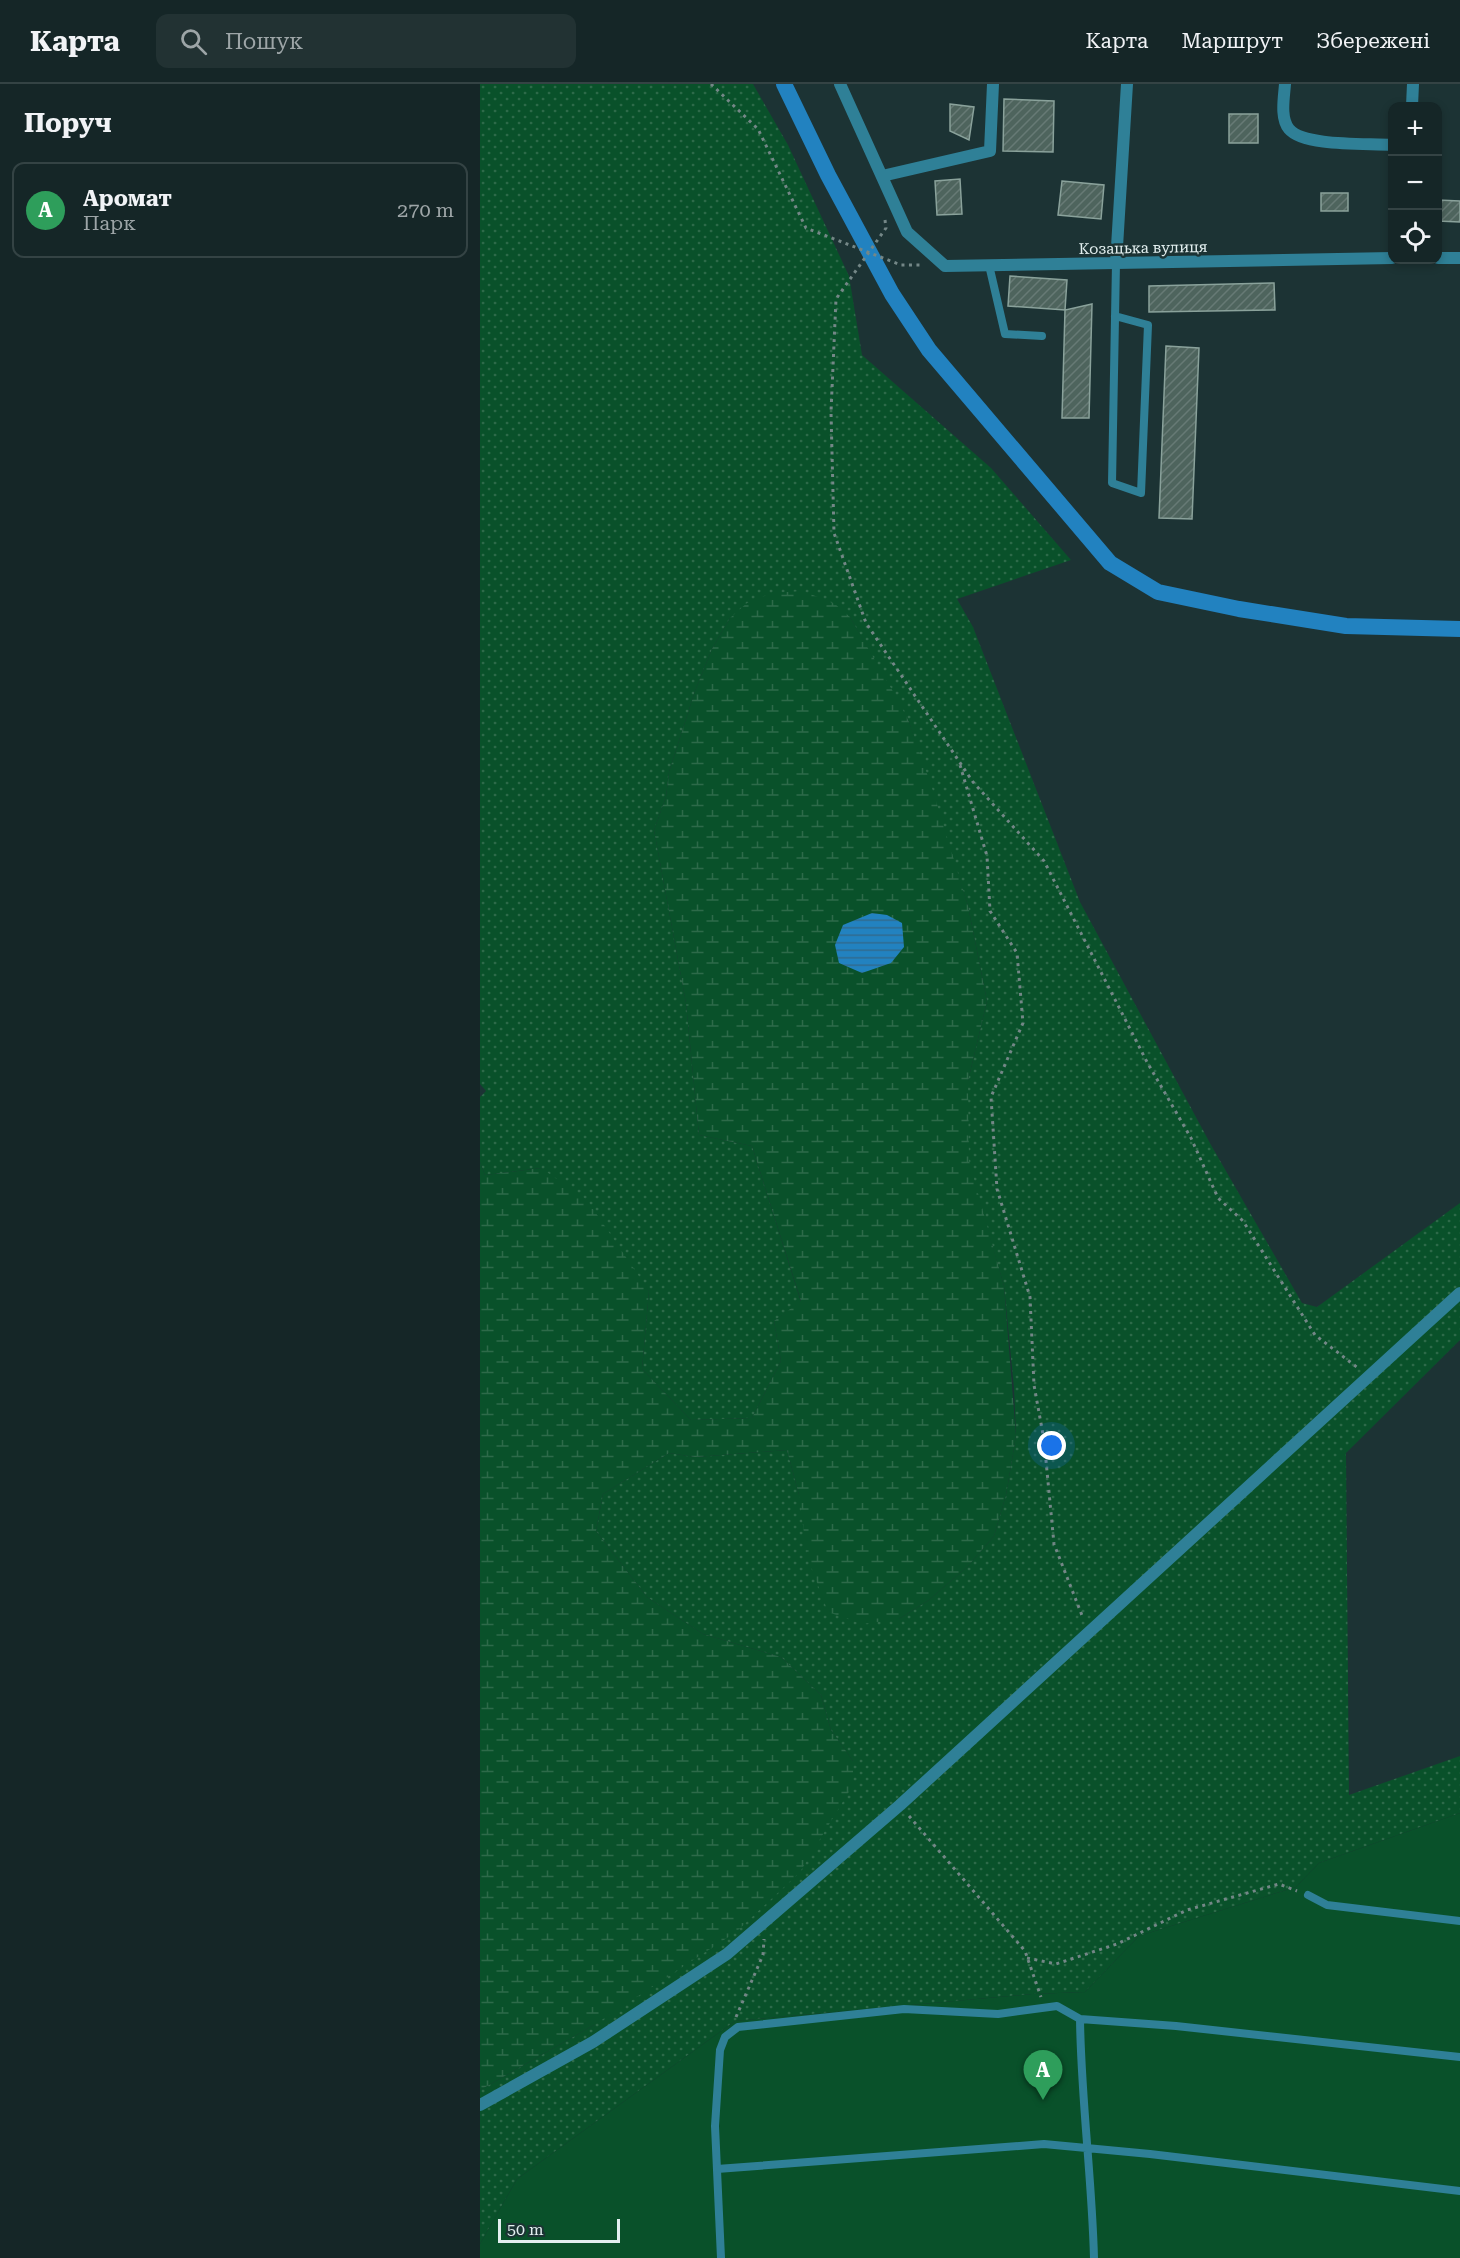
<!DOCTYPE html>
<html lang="uk">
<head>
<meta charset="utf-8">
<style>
	:root { --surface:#152627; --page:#223233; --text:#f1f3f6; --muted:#9da5a7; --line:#344344; --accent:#ea580c }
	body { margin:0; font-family:"Roboto Serif",serif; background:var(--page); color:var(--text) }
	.controls { position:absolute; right:18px; top:18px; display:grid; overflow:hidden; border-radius:12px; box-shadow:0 3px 9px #0003 }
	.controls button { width:54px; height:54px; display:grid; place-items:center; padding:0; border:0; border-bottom:2px solid var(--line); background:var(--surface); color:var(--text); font:30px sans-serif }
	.scale { position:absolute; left:18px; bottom:15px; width:122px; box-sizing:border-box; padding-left:6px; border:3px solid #e2efef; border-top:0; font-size:16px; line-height:21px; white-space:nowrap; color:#e2efef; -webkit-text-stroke:4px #1c3334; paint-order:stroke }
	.you { position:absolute; left:572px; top:1362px; width:21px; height:21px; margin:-15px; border:4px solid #fff; border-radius:50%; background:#1a73e8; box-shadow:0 0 0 9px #1a73e833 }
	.badge { display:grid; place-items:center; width:39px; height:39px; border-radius:50%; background:var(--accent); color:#fff; font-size:20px; font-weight:700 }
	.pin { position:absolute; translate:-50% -50px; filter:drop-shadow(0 2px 3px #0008) }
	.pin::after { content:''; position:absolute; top:32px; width:21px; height:18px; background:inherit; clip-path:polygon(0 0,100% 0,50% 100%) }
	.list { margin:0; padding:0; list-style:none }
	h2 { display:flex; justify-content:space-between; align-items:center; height:78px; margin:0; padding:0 24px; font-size:26px }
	h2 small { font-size:20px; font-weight:400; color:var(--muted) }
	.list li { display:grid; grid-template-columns:39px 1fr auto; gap:18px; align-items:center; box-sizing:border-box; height:96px; margin:0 12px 12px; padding:0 12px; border:2px solid var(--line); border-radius:12px }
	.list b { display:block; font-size:22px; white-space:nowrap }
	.list p { margin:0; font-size:20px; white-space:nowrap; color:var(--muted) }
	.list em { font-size:20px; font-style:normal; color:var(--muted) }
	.icon { flex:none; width:33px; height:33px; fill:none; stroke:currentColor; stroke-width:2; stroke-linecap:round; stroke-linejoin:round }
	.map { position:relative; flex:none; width:980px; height:2174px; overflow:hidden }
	header { display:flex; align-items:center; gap:36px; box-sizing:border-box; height:84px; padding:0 30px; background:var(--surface); border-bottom:2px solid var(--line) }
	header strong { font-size:28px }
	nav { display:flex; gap:33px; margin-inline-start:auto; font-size:21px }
	.search { width:420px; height:54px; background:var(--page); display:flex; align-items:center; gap:15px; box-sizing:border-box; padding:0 21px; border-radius:12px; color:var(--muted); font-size:22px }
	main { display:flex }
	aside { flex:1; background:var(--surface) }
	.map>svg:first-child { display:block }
	.grass { fill:url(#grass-dots) }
	.wetland { fill:url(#wetland-marsh) }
	.garden { fill:#09512a }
	.water { fill:url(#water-rules) }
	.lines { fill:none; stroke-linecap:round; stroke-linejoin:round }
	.canal { stroke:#2282c0; stroke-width:16 }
	.building { fill:url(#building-hatch); stroke:#8aa29b; stroke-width:1.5 }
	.path { stroke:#748787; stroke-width:3; stroke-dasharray:3 4.5; stroke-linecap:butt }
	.lane { stroke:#2f8097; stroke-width:8 }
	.street { stroke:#2f8097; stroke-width:12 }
	.labels { text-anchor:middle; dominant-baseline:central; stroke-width:5; stroke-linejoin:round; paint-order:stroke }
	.street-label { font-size:15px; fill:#e2efef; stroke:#1c3334 }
</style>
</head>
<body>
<header>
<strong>Карта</strong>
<div class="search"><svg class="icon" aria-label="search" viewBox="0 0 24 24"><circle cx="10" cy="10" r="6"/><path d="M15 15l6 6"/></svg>Пошук</div>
<nav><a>Карта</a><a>Маршрут</a><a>Збережені</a></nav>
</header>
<main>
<aside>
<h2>Поруч<small></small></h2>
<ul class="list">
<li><span class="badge" style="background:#2e9e5b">A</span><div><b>Аромат</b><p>Парк</p></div><em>270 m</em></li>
</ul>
</aside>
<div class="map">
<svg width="980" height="2174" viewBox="0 0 980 2174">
	<defs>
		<pattern id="grass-dots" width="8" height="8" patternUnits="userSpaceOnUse" patternTransform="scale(1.5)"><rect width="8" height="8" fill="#09512a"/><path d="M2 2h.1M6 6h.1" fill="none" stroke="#2d6a49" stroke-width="1.8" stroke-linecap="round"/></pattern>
		<pattern id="wetland-marsh" width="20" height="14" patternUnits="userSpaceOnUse" patternTransform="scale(1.5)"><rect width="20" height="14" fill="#09512a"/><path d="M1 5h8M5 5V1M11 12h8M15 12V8" fill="none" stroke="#2d6a49"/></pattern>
		<pattern id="water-rules" width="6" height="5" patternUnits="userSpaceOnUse" patternTransform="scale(1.5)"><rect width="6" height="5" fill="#2282c0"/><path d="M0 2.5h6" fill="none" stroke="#306b90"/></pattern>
		<pattern id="building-hatch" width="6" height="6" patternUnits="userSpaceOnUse" patternTransform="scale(1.5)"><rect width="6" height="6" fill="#4e645d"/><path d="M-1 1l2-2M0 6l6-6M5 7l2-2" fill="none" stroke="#677a75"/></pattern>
	</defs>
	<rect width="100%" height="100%" fill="#1c3334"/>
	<path class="grass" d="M0 0H273L308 61 369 192 382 271 511 384 591 476 477 515 493 543 600 818 731 1061 822 1219 837 1223 980 1119V1256L866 1369 869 1711 980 1672V1729L839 1779 816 1803 659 1852 605 1908 552 1910 255 1937 37 2095 0 2160V2006L114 1941 373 1677 351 1646 341 1611 301 1573 223 1550 167 1513 116 1447 123 1410 189 1369 215 1373 307 1366 319 1411 419 1535 449 1516 488 1482 514 1452 526 1411 536 1352 534 1304 524 1202 488 1077V997L507 917 488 822 429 638 370 533 250 534 232 565 215 607 189 688 186 713 174 746 206 919 219 1051 272 1062 321 1218 294 1237 301 1277 272 1334 211 1336 162 1285 169 1207 61 1084 5 1091 0 1078V1013L6 1007 0 1000Z"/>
	<path class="wetland" d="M323 507 355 520 370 533 419 618 429 638 453 707 488 822 507 917 488 997 489 1077 524 1202 536 1352 526 1411 514 1452 488 1482 449 1516 419 1535 382 1540 348 1528 327 1472 319 1411 307 1366 215 1373 189 1369 123 1410 116 1447 167 1513 223 1550 301 1573 341 1611 351 1646 373 1677V1701L320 1788 256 1848 114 1941 0 2006V1078L5 1091 61 1084 107 1116 169 1207 162 1285 211 1336 272 1334 301 1277 294 1237 321 1217 272 1062 219 1051 206 919 174 746 186 713 189 688 215 607 232 565 250 534 267 519 292 509Z"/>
	<path class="garden" d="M980 1729V2174H0V2160L37 2095 255 1937 552 1910 605 1908 659 1852 816 1803 839 1779Z"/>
	<path class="water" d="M392 829 407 831 422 839 424 863 411 879 382 889 359 879 355 861 363 841Z"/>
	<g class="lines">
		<path class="canal" d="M304 0 348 91 412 210 449 266 630 479 678 508 759 525 866 542 980 545"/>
	</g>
	<path class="building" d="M524 15 574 17 573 68 523 67Z
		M470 20 494 23 489 56 470 47Z
		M749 30H778V59H749Z
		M480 95 482 130 457 131 455 97Z
		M582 97 624 101 621 135 578 131Z
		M841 109H868V127H841Z
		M958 116 980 117V138L958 137Z
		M530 192 587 196 585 226 528 222Z
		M794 199 795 226 669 228V202Z
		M612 220 609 334H582L585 226Z
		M686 262 719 264 712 435 679 434Z"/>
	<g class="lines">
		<path class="path" d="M231 0 278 45 326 144 421 181H442
			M405 136 406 144 356 215 351 328 354 449 386 539 493 698 564 777 667 978 711 1054 738 1114 763 1137 835 1251 878 1284
			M480 681 507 772 510 827 537 869 543 939 511 1013 517 1105 550 1213 554 1301 564 1356 574 1460 603 1534
			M429 1732 545 1867 561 1913
			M547 1874 576 1880 637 1860 707 1826 799 1800 817 1807
			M256 1933 283 1871 284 1855"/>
		<path class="lane" d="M509 181 525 250 562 252
			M635 232 668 241 661 409 632 399 636 179
			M828 1811 847 1821 980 1837
			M600 1935 696 1942 980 1973
			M237 2085 564 2060 670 2070 980 2107
			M241 2174 235 2042 240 1966 245 1953 258 1943 424 1925 518 1930 577 1922 600 1935C601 2015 612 2094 614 2174"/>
		<path class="street" d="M360 0 427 148 465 182 912 174
			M805 0C804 14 800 34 809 45 824 63 889 59 912 61
			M932 22 933 0
			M402 92 510 67 513 0
			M958 174H980
			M636 179 647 0
			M0 2021 113 1958 247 1870 420 1721 980 1209"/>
	</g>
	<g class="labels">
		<g class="street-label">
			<text transform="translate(663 164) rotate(-1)">Козацька вулиця</text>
		</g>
	</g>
</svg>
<div class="controls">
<button>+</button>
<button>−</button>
<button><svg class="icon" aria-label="locate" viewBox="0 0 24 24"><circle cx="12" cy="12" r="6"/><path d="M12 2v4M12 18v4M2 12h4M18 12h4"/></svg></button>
</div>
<div class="scale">50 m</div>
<div class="you"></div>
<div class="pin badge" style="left:563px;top:2016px;background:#2e9e5b">A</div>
</div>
</main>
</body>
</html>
